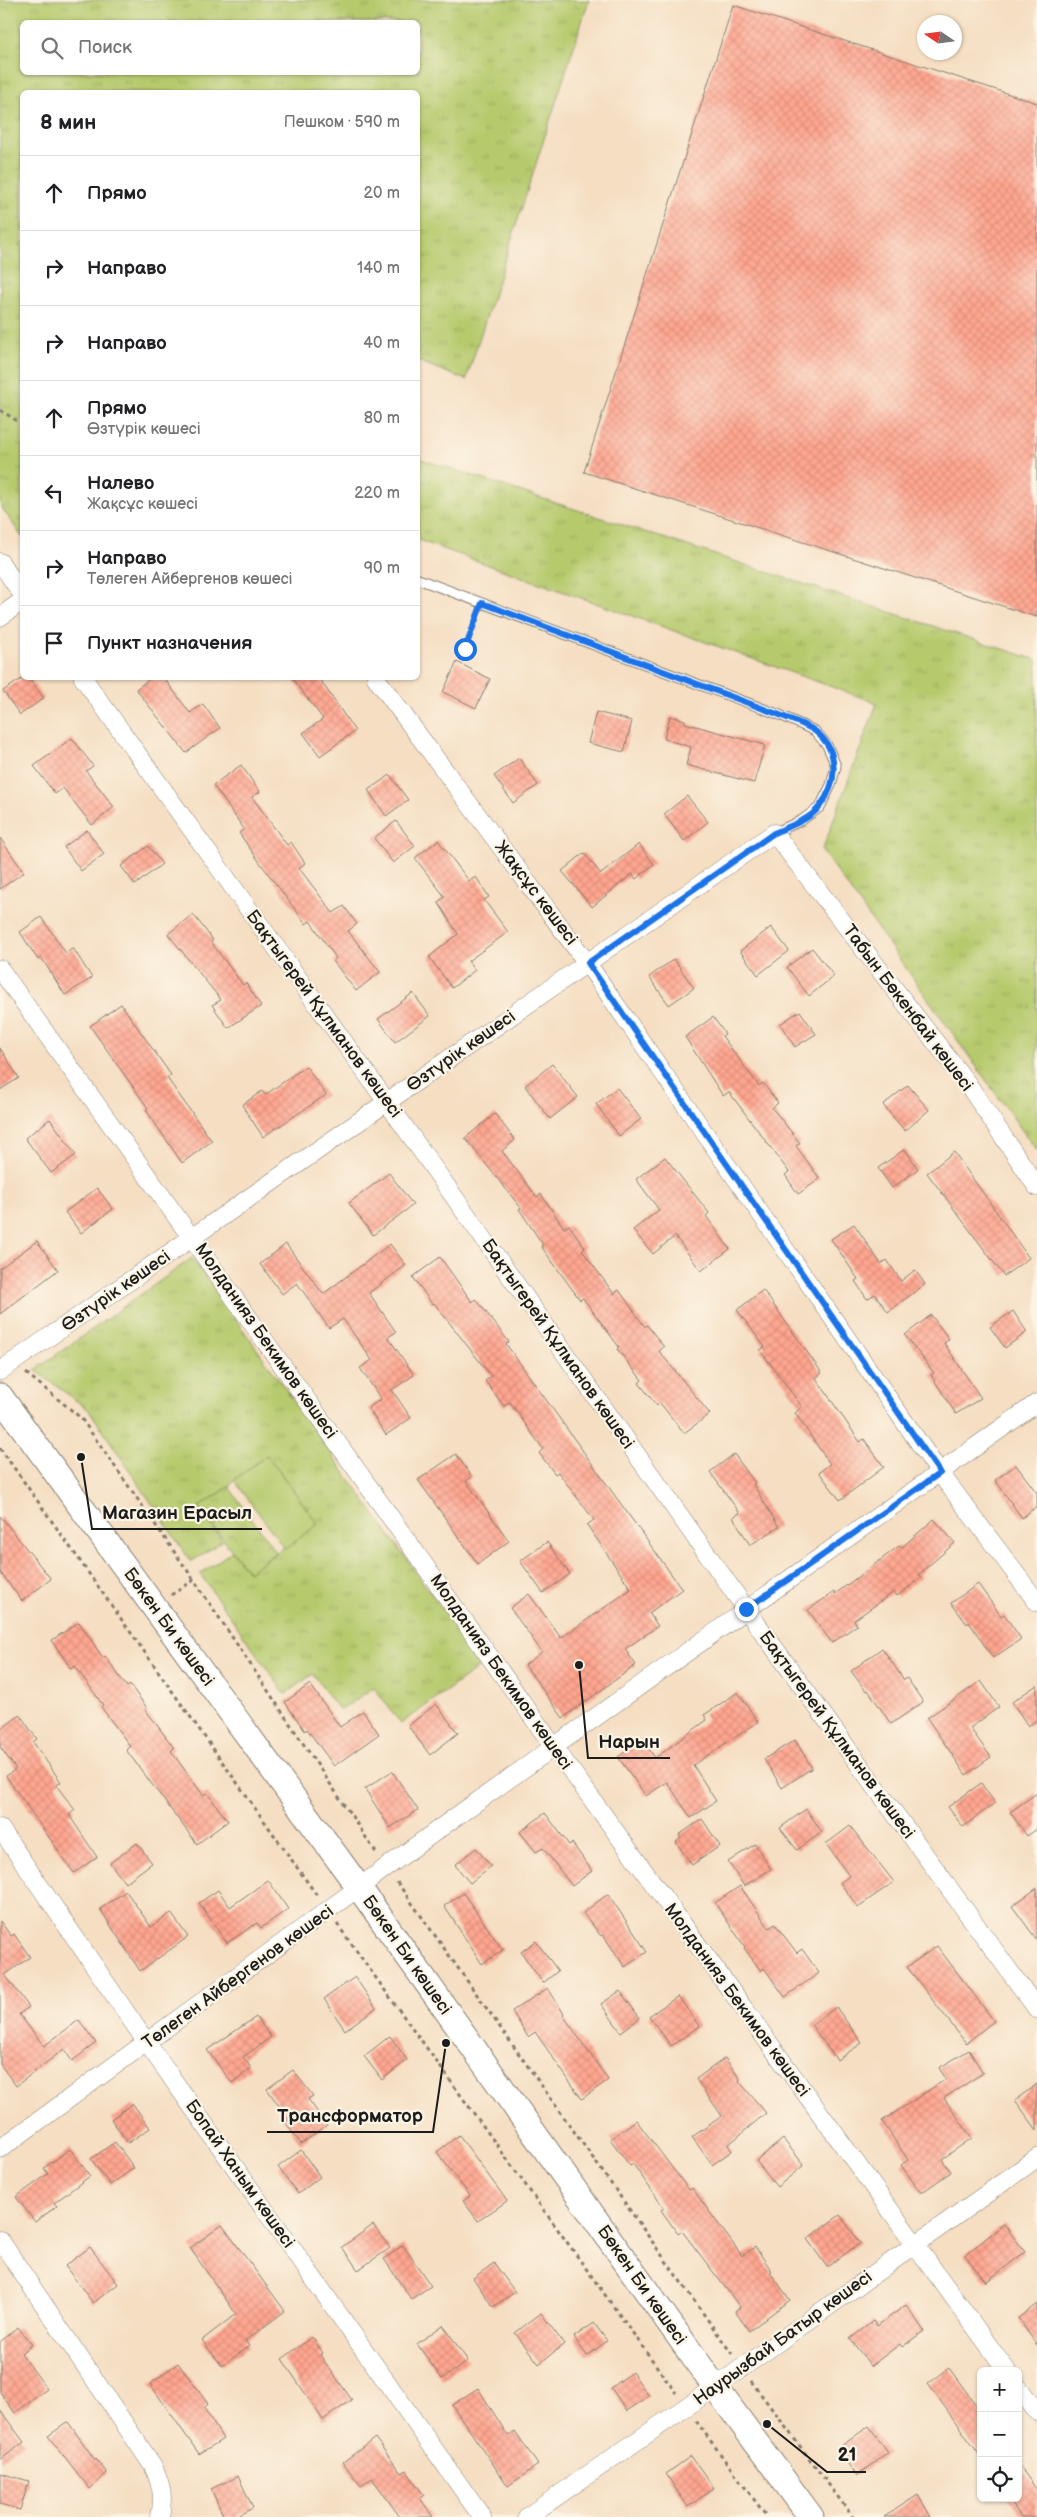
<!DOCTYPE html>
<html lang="ru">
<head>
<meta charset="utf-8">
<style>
	:root { --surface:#fff; --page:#f6f6f6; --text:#202124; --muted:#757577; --line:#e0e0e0 }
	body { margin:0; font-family:"Balsamiq Sans",sans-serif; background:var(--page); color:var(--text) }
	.controls { position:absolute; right:15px; bottom:15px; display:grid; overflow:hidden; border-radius:8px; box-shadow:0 1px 4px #0004 }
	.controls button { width:45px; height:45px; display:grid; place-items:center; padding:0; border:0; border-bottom:1px solid var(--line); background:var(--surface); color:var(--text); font:25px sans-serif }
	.compass { position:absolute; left:917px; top:15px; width:45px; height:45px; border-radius:50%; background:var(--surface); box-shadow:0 1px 4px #0004; rotate:283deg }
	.stop { position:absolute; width:15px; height:15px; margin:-11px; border:4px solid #1a73e8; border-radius:50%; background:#fff }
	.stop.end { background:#1a73e8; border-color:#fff; box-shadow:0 1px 5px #0008 }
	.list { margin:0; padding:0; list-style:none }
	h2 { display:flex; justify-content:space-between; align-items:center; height:65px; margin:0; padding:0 20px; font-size:21px }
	h2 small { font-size:16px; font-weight:400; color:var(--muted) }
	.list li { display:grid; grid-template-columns:32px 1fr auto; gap:15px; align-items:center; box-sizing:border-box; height:75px; padding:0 20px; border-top:1px solid var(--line) }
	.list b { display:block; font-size:19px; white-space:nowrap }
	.list p { margin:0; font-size:16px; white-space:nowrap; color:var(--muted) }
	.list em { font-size:16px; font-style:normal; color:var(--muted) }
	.icon { flex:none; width:28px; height:28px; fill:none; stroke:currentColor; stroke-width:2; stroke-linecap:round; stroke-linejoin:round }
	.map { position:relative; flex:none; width:1037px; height:2517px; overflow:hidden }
	.search { position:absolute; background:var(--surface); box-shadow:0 1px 4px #0004; left:20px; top:20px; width:400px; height:55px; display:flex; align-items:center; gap:12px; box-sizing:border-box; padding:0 18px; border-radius:8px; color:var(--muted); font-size:19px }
	.panel { position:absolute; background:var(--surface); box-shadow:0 1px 4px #0004; left:20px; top:90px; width:400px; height:590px; border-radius:8px }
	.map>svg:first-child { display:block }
	.grass { fill:url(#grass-tufts); stroke:#697344; fill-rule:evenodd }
	.park { fill:url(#park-crowns); stroke:#697344 }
	.garden { fill:#b6ca6d; stroke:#697344 }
	.building { fill:url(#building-cross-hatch) }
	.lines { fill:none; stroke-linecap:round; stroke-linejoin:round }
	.lane-casing { stroke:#887d6f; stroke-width:11 }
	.street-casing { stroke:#887d6f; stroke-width:19 }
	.secondary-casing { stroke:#887d6f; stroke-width:27 }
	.path { stroke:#887d6f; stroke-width:3; stroke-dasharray:4 4; stroke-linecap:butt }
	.lane { stroke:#fff; stroke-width:9 }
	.street { stroke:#fff; stroke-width:18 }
	.secondary { stroke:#fff; stroke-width:25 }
	.route { stroke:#1a73e8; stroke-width:6 }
	.labels { text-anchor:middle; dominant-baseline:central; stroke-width:4.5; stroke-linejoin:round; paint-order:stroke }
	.street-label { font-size:18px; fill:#1c1c1c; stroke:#fcf5e5 }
	.leader { fill:none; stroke:#1c1c1c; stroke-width:2 }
	.callout-dot { fill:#1c1c1c; stroke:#fcf5e5; stroke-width:2 }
	.callout-label { font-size:19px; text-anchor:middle; font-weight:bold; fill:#1c1c1c; stroke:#fcf5e5; stroke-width:4.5; stroke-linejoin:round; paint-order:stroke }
</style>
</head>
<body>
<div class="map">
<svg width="1037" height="2517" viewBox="0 0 1037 2517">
	<defs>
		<pattern id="grass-tufts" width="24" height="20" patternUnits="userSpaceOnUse" patternTransform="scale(1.25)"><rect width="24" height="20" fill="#b6ca6d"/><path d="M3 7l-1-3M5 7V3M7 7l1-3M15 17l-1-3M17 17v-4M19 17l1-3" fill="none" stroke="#9cad5e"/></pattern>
		<pattern id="park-crowns" width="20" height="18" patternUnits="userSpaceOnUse" patternTransform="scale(1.25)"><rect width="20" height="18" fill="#b6ca6d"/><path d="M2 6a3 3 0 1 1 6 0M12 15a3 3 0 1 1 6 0" fill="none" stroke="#9cad5e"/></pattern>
		<pattern id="building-cross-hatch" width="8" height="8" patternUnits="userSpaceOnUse" patternTransform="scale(1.25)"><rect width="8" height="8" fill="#ffa690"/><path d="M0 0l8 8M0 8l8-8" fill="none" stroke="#da8e7c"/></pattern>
	</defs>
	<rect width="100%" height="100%" fill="#fcf5e5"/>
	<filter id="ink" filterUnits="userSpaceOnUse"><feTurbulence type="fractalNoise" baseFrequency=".02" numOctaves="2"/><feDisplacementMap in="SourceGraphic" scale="10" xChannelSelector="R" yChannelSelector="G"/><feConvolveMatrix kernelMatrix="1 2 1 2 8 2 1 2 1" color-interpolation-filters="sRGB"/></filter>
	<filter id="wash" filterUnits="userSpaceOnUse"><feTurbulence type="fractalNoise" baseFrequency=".0096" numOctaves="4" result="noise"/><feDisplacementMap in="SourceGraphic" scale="20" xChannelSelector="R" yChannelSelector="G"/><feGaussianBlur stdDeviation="1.12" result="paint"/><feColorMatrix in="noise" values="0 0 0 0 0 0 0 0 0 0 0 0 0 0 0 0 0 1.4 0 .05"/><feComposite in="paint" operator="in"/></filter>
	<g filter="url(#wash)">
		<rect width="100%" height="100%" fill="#f5dec2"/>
		<path class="grass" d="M0 0H589L466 380 418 361V92H22V537L0 505ZM22 22H418V72H22Z
			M418 458 1037 660V1151L822 851 877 703 418 540Z
			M192 1258 482 1665 401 1724 374 1687 340 1711 313 1674 285 1694 200 1574 232 1551 248 1572 318 1524 267 1455 234 1480 229 1487 199 1507 222 1541 191 1562 89 1410 35 1370Z"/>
		<path class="park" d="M229 1487 276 1552 248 1572C232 1550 215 1530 199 1507Z"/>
		<path class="garden" d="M267 1455 318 1524 285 1549 234 1480Z"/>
		<g id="blocks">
			<path class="building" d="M733 5 1037 103V617L584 472Z
				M457 662 490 679 476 708 443 692Z
				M23 678H29L44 698 20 715 3 691Z
				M151 678H164L190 713 203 704 220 728 186 753 136 689Z
				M292 678H319L355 731 320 756 303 733 323 719Z
				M596 712 632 721 624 752 588 743Z
				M670 716 685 720V723L765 745 754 783 686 765 691 747 664 739Z
				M72 738 93 766 86 771 114 807 92 825 63 788 55 794 34 766Z
				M519 758 538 785 513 803 494 776Z
				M241 765 260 792 252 797 287 845 291 842 305 863 299 868 333 913 344 906 357 924 348 931 380 972 356 991 333 961 336 958 310 921 306 924 261 864 239 833 244 829 213 785Z
				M390 775 408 800 386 816 368 790Z
				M687 796 708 822 684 841 664 814Z
				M396 821 415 846 393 863 374 838Z
				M87 830 104 854 81 871 64 847Z
				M0 838 24 872 0 889Z
				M438 840 469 881 476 877 489 897 484 900 508 932 468 961 475 970 452 988 429 957 458 934 438 902 445 897 415 858Z
				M639 844 654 864 636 879 632 874 592 907 562 871 584 853 601 874Z
				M148 846 162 864 135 885 121 866Z
				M193 914 213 940 211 942 243 985 246 983 261 1006 228 1028 212 1005 221 1000 168 934Z
				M41 917 66 953 73 948 92 978 65 995 41 957 38 960 20 932Z
				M771 927 789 951 758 975 740 951Z
				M812 948 834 976 809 996 787 967Z
				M674 959 694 988 669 1005 649 977Z
				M413 993 430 1016 395 1042 378 1019Z
				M121 1004 171 1075 167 1078 212 1141 182 1163 146 1110 148 1108 90 1026Z
				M800 1011 816 1034 795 1047 780 1024Z
				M713 1017 725 1034 722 1036 759 1086 763 1083 778 1103 772 1108 800 1143 796 1146 820 1179 798 1194 785 1175 789 1172 729 1092 723 1096 685 1037Z
				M0 1048 19 1078 0 1090Z
				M552 1064 578 1097 550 1119 525 1086Z
				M306 1066 326 1095 263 1137 242 1105 262 1091 265 1095Z
				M908 1085 929 1110 905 1131 883 1105Z
				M617 1088 641 1119 619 1136 596 1104Z
				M495 1114 515 1140 502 1151 537 1197 541 1194 564 1228 569 1225 585 1247 582 1250 614 1294 619 1290 645 1327 647 1325 664 1347 659 1351 710 1414 684 1433 660 1403 657 1406 639 1383 642 1380 617 1349 619 1347 583 1298 580 1300 541 1246 543 1245 519 1209 521 1208 465 1138Z
				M50 1119 76 1155 51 1173 25 1138Z
				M905 1149 918 1169 892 1188 878 1168Z
				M954 1152 1029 1258 1004 1276 927 1173Z
				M665 1157 709 1213 706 1216 730 1249 701 1271 675 1236 653 1254 633 1230 659 1210 636 1179Z
				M389 1173 413 1205 373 1235 349 1203Z
				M97 1188 113 1209 81 1233 65 1212Z
				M854 1224 881 1264 887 1260 901 1281 915 1270 925 1284 888 1312 875 1294 867 1299 855 1281 858 1279 831 1239Z
				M37 1241 58 1270 0 1314V1268Z
				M286 1244 323 1294 390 1244 406 1265 369 1293 396 1332 388 1337 414 1375 392 1390 411 1418 386 1435 368 1408 381 1399 360 1368 372 1360 343 1319 329 1328 297 1283 282 1294 260 1264Z
				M440 1257 472 1302 476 1299 509 1342 506 1344 682 1589 649 1613 658 1626 625 1649 636 1665 563 1718 525 1665 542 1652 510 1608 529 1594 561 1638 631 1589 587 1525 594 1520 558 1472 555 1474 539 1453 543 1449 510 1402 504 1406 485 1381 491 1376 434 1303 432 1304 413 1277Z
				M763 1290 822 1373 816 1378 860 1442 864 1439 884 1467 840 1500 819 1472 830 1464 795 1413 802 1407 760 1350 765 1347 737 1310Z
				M1013 1311 1027 1332 1005 1348 990 1327Z
				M931 1315 949 1339 944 1343 981 1398 956 1414 931 1375 934 1373 905 1335Z
				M456 1454 472 1477 466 1481 509 1541 478 1564 418 1480Z
				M734 1454 755 1483 753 1484 779 1527 750 1545 733 1517 740 1513 710 1472Z
				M1016 1465 1037 1493V1506L1022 1518 995 1480Z
				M0 1516 51 1579 22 1601 0 1572Z
				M934 1519 955 1543 919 1574 922 1577 897 1596 894 1592 854 1620 857 1625 832 1643 808 1610 834 1592 835 1594 899 1546 901 1548Z
				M547 1542 570 1574 543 1593 520 1561Z
				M978 1584 1001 1616 1004 1614 1021 1639 993 1658 969 1622 967 1624 951 1603Z
				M79 1622 103 1658 105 1656 127 1687 130 1685 147 1708 145 1709 174 1748 171 1751 203 1795 207 1793 228 1821 197 1844 126 1750 130 1746 101 1707 103 1705 75 1666 71 1669 52 1640Z
				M882 1648 904 1680 907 1678 923 1702 891 1724 868 1690 866 1691 851 1671Z
				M981 1681 999 1707 970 1728 991 1757 966 1775 927 1718Z
				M310 1684 340 1727 363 1711 379 1734 334 1766 307 1729 305 1731 285 1702Z
				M1037 1685V1720L1028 1726 1012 1702Z
				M738 1692 758 1722 693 1765 716 1801 691 1818 667 1782 646 1796 618 1757 642 1739 655 1758 707 1720 704 1715Z
				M436 1704 458 1733 430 1755 408 1726Z
				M20 1715 37 1739 33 1742 61 1782 56 1785 75 1810 69 1815 97 1857 74 1873 6 1776 16 1769 0 1747V1730Z
				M795 1740 812 1768 782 1788 764 1759Z
				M392 1771 418 1810 390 1828 365 1789Z
				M981 1783 995 1803 963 1827 948 1807Z
				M1037 1793V1829L1027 1836 1010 1812Z
				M806 1809 822 1832 797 1850 780 1828Z
				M545 1813 569 1845 572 1843 592 1871 572 1886 543 1848 536 1852 520 1832Z
				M702 1819 720 1846 692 1865 676 1842 681 1838 679 1835Z
				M850 1826 894 1882 858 1907 840 1883 849 1876 826 1844Z
				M137 1843 152 1863 125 1883 110 1863Z
				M755 1844 771 1869 744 1886 728 1862Z
				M476 1848 491 1866 470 1883 455 1865Z
				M268 1880 288 1909 261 1928 257 1923 227 1943 199 1903 218 1890 230 1907Z
				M740 1886 769 1928 775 1924 797 1953 802 1949 819 1973 785 1997 764 1968 761 1971 744 1948 745 1947 715 1903Z
				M1037 1888V1940L1012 1906Z
				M126 1891 151 1927 171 1913 188 1937 140 1971 100 1909Z
				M463 1893 503 1950 482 1964 444 1906Z
				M608 1894 647 1952 625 1967 603 1935 601 1936 583 1913Z
				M0 1921 11 1936 14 1934 30 1957 5 1975 29 2007 19 2014 44 2046 79 2020 96 2043 72 2061 64 2049 16 2086 0 2064Z
				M536 1941 558 1971 543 1983 521 1952Z
				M937 1946 994 2021 966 2043 907 1967Z
				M355 1977 376 2008 345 2030 324 1999Z
				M548 1988 564 2014 563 2015 608 2080 582 2099 535 2032 528 2037 512 2011Z
				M620 1991 640 2018 621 2032 601 2004Z
				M678 1996 699 2026 671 2046 649 2016Z
				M836 2007 862 2043 837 2060 811 2025Z
				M256 2017 271 2037 243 2057 251 2068 232 2083 207 2050Z
				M390 2036 407 2060 382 2080 364 2056Z
				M969 2050 983 2073 944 2098 972 2138 942 2159 951 2172 921 2193 901 2165 908 2160 882 2121 946 2079 939 2068Z
				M725 2058 740 2079 739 2081 766 2113 728 2145 732 2151 712 2165 692 2137 722 2116 696 2079Z
				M293 2070 313 2096 308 2099 327 2125 301 2144 285 2122 289 2120 267 2089Z
				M1037 2084V2130L1015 2100Z
				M133 2104 150 2128 128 2143 111 2119Z
				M636 2120 689 2190 692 2188 742 2256 755 2247 772 2271 770 2272 790 2300 749 2331 735 2311 740 2307 682 2231 678 2234 661 2210 664 2208 633 2164 630 2166 610 2139Z
				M459 2135 507 2201 478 2221 463 2201 470 2196 437 2152Z
				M783 2139 804 2165 777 2187 756 2161Z
				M115 2142 134 2168 110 2185 91 2159Z
				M70 2149 90 2176 54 2203 57 2206 35 2222 16 2197 48 2174 44 2168Z
				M301 2150 320 2177 298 2194 278 2167Z
				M840 2215 860 2243 827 2267 807 2239Z
				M1004 2224 1025 2252 986 2282 965 2255Z
				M222 2225 285 2311 245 2341 249 2346 222 2366 202 2340 236 2314 190 2248Z
				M373 2225 390 2248 358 2270 342 2247Z
				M403 2245 431 2286 411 2299 384 2259Z
				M90 2247 118 2284 93 2303 65 2266Z
				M494 2263 515 2292 493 2307 473 2278Z
				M1037 2304V2345L1018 2318Z
				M906 2305 924 2331 902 2347 900 2344 871 2366 850 2339 873 2321 877 2326Z
				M541 2313 564 2344 539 2364 515 2333Z
				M594 2323 607 2341 587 2356 574 2337Z
				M443 2325 468 2361 442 2379 417 2344Z
				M18 2327 32 2345 21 2353 47 2389 15 2413 0 2392V2341Z
				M312 2337 323 2353 320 2355 352 2400 323 2420 282 2359Z
				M178 2363 208 2404 204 2408 223 2439 199 2454 150 2384Z
				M949 2368 981 2412V2457L928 2384Z
				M632 2372 649 2396 627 2411 611 2388Z
				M478 2388 508 2436 515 2431 538 2465 508 2486 452 2405Z
				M0 2410 24 2442 0 2460Z
				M68 2422 95 2460 96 2459 107 2473 90 2489 48 2436Z
				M869 2426 888 2453 857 2476 837 2449Z
				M375 2438 401 2473 406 2470 424 2495 420 2498 433 2517H400L372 2478 361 2486 343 2462Z
				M691 2456 714 2488 688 2507 666 2474Z
				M1018 2464 1037 2490V2517H1021L1008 2498H1018Z
				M0 2473 29 2481 20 2510 0 2504Z
				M238 2476 253 2508 235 2517H224L211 2489Z
				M918 2495 931 2517H884Z"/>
		</g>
	</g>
	<g filter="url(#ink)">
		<use href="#blocks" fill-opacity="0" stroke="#887d6f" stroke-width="1"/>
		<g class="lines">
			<defs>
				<path id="lane" d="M418 579 780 715 815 731 827 745 836 766 831 785 820 807 802 820 774 833"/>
				<path id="street" d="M0 562 22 594
					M0 617 22 601
					M83 678 379 1091 746 1609 1037 2009
					M376 678 587 963 940 1473 1037 1602
					M0 969 554 1747 1007 2371
					M0 1371 774 833 967 1083 1037 1187
					M0 1828 147 2043 482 2517
					M0 2149 454 1818 1037 1403
					M0 2240 153 2466C162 2485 164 2497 160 2517
					M1018 2387 1037 2412
					M527 2517 715 2387 1037 2158"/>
				<path id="secondary" d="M0 1396 360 1889 715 2387 811 2517"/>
			</defs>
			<use href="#lane" class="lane-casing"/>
			<use href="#street" class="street-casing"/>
			<use href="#secondary" class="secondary-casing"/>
			<path class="path" d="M0 410 22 424
				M465 649 478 615
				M26 1373 81 1418 194 1580 377 1854
				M0 1448 318 1897
				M171 1595 194 1580
				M397 1882 732 2354
				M337 1924 676 2393
				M751 2381 853 2517
				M696 2421 767 2517"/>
			<use href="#lane" class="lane"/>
			<use href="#street" class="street"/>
			<use href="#secondary" class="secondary"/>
		</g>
	</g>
	<g class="lines" filter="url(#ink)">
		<path class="route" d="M465 649 482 603 780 715C791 720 805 724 815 731 840 750 838 783 820 806 810 820 789 826 774 833L588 963 940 1473 746 1609"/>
	</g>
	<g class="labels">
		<g class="street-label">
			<text transform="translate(536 893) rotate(53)">Жақсұс көшесі</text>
			<text transform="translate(908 1008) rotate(53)">Табын Бөкенбай көшесі</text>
			<text transform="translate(324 1014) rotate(54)">Бақтыгерей Құлманов көшесі</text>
			<text transform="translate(461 1051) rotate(-35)">Өзтүрік көшесі</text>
			<text transform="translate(116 1291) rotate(-35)">Өзтүрік көшесі</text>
			<text transform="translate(266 1341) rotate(55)">Молданияз Бекимов көшесі</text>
			<text transform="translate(558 1344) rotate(55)">Бақтыгерей Құлманов көшесі</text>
			<text transform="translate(169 1627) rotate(54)">Бөкен Би көшесі</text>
			<text transform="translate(501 1672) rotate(55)">Молданияз Бекимов көшесі</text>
			<text transform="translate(837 1735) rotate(54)">Бақтыгерей Құлманов көшесі</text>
			<text transform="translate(407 1955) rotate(55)">Бөкен Би көшесі</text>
			<text transform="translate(238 1977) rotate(-36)">Төлеген Айбергенов көшесі</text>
			<text transform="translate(737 2000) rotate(54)">Молданияз Бекимов көшесі</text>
			<text transform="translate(240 2174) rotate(55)">Бопай Ханым көшесі</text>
			<text transform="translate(642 2285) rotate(55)">Бөкен Би көшесі</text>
			<text transform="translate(783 2338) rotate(-36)">Наурызбай Батыр көшесі</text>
		</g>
	</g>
	<path class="leader" d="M81 1457L92 1529H262M579 1665L588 1758H670M446 2043L433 2132H267M767 2424L827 2472H866"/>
	<g class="callout-dot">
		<circle cx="81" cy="1457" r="5"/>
		<circle cx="579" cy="1665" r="5"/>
		<circle cx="446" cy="2043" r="5"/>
		<circle cx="767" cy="2424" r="5"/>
	</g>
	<g class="callout-label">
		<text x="177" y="1519">Магазин Ерасыл</text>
		<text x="629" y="1748">Нарын</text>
		<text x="350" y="2122">Трансформатор</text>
		<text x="847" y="2461">21</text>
	</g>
</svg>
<div class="controls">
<button>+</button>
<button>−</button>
<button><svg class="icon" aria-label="locate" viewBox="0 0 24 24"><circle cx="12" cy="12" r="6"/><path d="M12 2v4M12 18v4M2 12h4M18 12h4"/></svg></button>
</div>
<svg class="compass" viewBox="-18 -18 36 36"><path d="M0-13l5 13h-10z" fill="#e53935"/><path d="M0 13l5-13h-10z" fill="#757577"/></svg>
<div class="stop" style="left:465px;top:649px"></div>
<div class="stop end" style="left:746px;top:1609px"></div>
<div class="search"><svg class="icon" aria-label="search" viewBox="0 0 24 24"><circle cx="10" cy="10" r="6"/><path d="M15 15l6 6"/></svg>Поиск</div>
<section class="panel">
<h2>8 мин<small>Пешком · 590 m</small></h2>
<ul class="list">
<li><svg class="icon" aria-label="ahead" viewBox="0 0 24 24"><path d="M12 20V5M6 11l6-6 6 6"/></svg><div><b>Прямо</b></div><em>20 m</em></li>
<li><svg class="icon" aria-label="right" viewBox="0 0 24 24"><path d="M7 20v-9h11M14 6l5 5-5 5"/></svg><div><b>Направо</b></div><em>140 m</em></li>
<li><svg class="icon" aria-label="right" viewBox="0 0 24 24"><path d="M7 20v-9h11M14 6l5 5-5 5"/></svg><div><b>Направо</b></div><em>40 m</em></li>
<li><svg class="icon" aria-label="ahead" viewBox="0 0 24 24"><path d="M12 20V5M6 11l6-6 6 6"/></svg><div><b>Прямо</b><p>Өзтүрік көшесі</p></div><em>80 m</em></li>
<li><svg class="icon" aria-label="left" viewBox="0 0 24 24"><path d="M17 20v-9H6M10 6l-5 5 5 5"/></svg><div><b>Налево</b><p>Жақсұс көшесі</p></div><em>220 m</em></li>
<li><svg class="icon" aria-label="right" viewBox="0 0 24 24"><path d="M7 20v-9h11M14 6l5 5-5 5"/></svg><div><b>Направо</b><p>Төлеген Айбергенов көшесі</p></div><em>90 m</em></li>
<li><svg class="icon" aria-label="arrive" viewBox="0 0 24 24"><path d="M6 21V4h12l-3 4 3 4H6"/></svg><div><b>Пункт назначения</b></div></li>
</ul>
</section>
</div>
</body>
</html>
